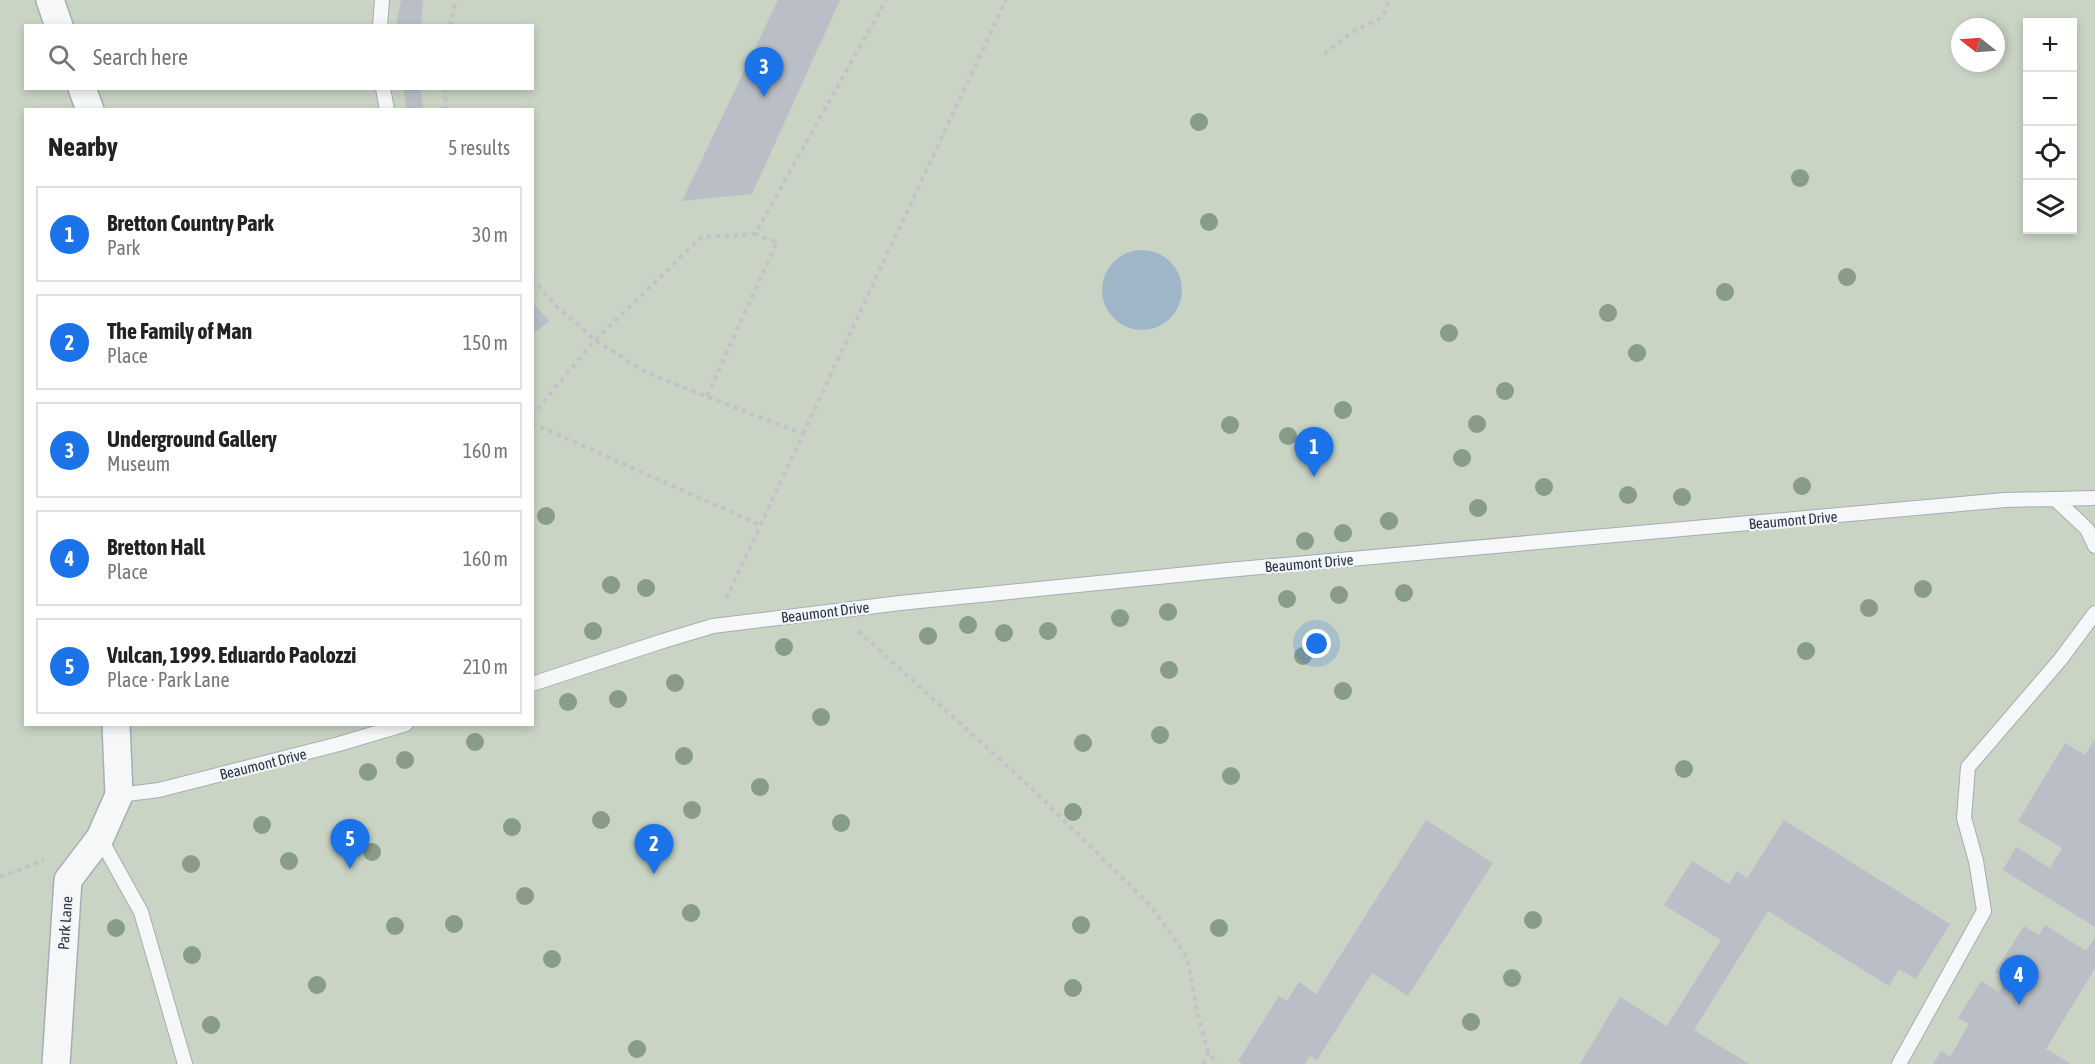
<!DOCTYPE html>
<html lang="en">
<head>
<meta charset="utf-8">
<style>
	:root { --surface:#fff; --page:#f2f2f2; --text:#222; --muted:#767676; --line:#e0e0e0; --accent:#1a73e8 }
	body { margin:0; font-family:"Asap Condensed",sans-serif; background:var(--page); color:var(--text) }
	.controls { position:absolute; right:18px; top:18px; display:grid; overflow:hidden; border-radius:0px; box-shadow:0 3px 9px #0003 }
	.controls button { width:54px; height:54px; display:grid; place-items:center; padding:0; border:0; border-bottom:2px solid var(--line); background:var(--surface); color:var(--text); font:30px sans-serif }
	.compass { position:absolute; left:1951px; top:18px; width:54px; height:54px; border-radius:50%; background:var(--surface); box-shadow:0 3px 9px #0003; rotate:287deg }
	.you { position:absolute; left:1317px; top:644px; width:21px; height:21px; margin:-15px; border:4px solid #fff; border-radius:50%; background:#1a73e8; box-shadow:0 0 0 9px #1a73e833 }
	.badge { display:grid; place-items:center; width:39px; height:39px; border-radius:50%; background:var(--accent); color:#fff; font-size:20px; font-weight:700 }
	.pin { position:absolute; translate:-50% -50px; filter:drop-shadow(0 2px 3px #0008) }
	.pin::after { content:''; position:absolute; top:32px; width:21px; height:18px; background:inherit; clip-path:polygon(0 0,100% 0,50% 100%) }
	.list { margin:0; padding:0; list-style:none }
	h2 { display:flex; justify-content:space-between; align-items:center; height:78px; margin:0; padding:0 24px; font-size:26px }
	h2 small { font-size:20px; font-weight:400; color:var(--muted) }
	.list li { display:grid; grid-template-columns:39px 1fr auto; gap:18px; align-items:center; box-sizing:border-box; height:96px; margin:0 12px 12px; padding:0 12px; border:2px solid var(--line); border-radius:0px }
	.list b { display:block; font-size:22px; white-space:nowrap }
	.list p { margin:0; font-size:20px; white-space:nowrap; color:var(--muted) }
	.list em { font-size:20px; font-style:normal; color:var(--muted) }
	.icon { flex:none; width:33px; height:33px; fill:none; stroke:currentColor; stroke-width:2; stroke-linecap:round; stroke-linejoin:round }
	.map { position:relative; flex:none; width:2095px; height:1064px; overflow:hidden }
	.search { position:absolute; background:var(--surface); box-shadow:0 3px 9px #0003; left:24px; top:24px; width:510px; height:66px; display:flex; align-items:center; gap:15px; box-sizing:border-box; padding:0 21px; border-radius:0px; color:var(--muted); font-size:22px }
	.panel { position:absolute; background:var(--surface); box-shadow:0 3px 9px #0003; left:24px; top:108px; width:510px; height:618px; border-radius:0px }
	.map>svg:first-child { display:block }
	.green { fill:#c9d4c4; fill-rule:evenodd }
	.water { fill:#9fb6c9 }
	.building { fill:#babfc7 }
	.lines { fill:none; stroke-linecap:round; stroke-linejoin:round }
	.lane-casing { stroke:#a7adb4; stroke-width:16 }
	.street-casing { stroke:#a7adb4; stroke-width:30 }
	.path { stroke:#c0c4c9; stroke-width:4; stroke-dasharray:4.5 4.5; stroke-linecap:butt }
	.lane { stroke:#f5f7f9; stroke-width:14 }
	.street { stroke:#f5f7f9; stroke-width:27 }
	.tree { fill:#899b89 }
	.labels { text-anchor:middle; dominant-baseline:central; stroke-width:4.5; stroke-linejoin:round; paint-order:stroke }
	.street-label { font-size:15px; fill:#2b3442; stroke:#f2f5f8 }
</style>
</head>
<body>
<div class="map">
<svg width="2095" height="1064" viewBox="0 0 2095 1064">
	<rect width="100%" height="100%" fill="#e2e6ea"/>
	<path class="green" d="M0 0H2095V1064H0ZM2028 22H2072V230H2028ZM26 26H532V88H26ZM1960 27H1996V63H1960ZM26 110H532V724H26Z"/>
	<path class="water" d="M1102 290a40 40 0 1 1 80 0a40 40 0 1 1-80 0Z"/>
	<path class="building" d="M401 0H423L421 26H396Z
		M778 0H840L752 194 682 201Z
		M403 88H420L423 110H407Z
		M532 302 549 321 532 335Z
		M2095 739V927L2003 870 2016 847 2050 868 2062 848 2018 821 2065 743 2085 755Z
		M1426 820 1493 863 1408 996 1372 973 1317 1060 1310 1056 1305 1064H1242L1238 1061 1279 996 1287 1001 1299 982 1316 994Z
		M1784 820 1950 924 1916 979 1899 969 1889 986 1768 911 1694 1030 1749 1064H1580L1620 997 1667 1026 1721 940 1664 905 1692 861 1729 884 1737 871 1747 878Z
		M2045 925 2086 951 2095 937V968L2046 1049 2071 1064H1933L1941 1051 1950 1057 1969 1024 1958 1018 1981 981 1999 992 2007 979 1995 972 2024 926 2039 935Z"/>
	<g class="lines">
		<defs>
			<path id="lane" d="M380 26 382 0
				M383 88 387 110
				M2055 499 2087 529 2095 546
				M532 684 663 641 713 626 900 603 1228 570 2005 500 2095 498
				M119 795 159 790 339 744 406 724
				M100 838 141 912 185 1064
				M1899 1064 1984 911 1976 861 1964 818 1968 767 2060 660 2095 613"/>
			<path id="street" d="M50 0 59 26
				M82 88 90 110
				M56 1064 68 880 100 838 119 795 116 724"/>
		</defs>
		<use href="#lane" class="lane-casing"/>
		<use href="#street" class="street-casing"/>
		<path class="path" d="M450 26 456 0
			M1324 54 1352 32 1383 17 1389 0
			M445 88 446 110
			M532 278 555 305 595 340 647 373 803 434 725 601
			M707 396 777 242 755 234
			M532 416 595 340 702 237 755 234 886 0
			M532 423 760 525
			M803 434 1006 0
			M858 631 1025 782 1151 906 1187 957 1198 1016 1208 1051 1217 1064
			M0 877 44 860
			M1203 1064 1208 1052"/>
		<use href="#lane" class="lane"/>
		<use href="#street" class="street"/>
	</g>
	<g class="tree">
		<circle cx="1199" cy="122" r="9"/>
		<circle cx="1800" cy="178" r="9"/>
		<circle cx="1209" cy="222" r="9"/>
		<circle cx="1847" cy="277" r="9"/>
		<circle cx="1725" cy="292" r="9"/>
		<circle cx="1608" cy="313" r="9"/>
		<circle cx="1449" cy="333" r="9"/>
		<circle cx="1637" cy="353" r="9"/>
		<circle cx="1505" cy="391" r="9"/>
		<circle cx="1343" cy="410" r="9"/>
		<circle cx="1477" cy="424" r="9"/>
		<circle cx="1230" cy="425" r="9"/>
		<circle cx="1288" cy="436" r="9"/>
		<circle cx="1462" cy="458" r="9"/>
		<circle cx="1802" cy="486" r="9"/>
		<circle cx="1544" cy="487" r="9"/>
		<circle cx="1628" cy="495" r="9"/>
		<circle cx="1682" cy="497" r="9"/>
		<circle cx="1478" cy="508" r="9"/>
		<circle cx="546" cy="516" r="9"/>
		<circle cx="1389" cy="521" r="9"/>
		<circle cx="1343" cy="533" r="9"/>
		<circle cx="1305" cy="541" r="9"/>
		<circle cx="611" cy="585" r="9"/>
		<circle cx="646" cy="588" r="9"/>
		<circle cx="1923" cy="589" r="9"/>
		<circle cx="1404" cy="593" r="9"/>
		<circle cx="1339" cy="595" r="9"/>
		<circle cx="1287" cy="599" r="9"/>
		<circle cx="1869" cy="608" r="9"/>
		<circle cx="1168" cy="612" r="9"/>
		<circle cx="1120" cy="618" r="9"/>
		<circle cx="968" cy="625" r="9"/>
		<circle cx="593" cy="631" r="9"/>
		<circle cx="1048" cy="631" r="9"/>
		<circle cx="1004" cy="633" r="9"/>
		<circle cx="928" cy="636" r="9"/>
		<circle cx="784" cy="647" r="9"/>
		<circle cx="1806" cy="651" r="9"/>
		<circle cx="1303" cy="656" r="9"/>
		<circle cx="1169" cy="670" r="9"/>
		<circle cx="675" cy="683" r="9"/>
		<circle cx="1343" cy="691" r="9"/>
		<circle cx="618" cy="699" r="9"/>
		<circle cx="568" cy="702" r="9"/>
		<circle cx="821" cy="717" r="9"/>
		<circle cx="1160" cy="735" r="9"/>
		<circle cx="475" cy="742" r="9"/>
		<circle cx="1083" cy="743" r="9"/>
		<circle cx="684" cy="756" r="9"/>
		<circle cx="405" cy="760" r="9"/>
		<circle cx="1684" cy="769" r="9"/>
		<circle cx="368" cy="772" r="9"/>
		<circle cx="1231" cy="776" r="9"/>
		<circle cx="760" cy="787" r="9"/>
		<circle cx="692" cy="810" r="9"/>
		<circle cx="1073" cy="812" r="9"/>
		<circle cx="601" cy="820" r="9"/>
		<circle cx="841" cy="823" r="9"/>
		<circle cx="262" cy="825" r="9"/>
		<circle cx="512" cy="827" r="9"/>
		<circle cx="372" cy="852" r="9"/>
		<circle cx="289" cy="861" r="9"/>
		<circle cx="191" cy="864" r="9"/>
		<circle cx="525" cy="896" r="9"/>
		<circle cx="691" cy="913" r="9"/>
		<circle cx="1533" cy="920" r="9"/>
		<circle cx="454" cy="924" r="9"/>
		<circle cx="1081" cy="925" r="9"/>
		<circle cx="395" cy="926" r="9"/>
		<circle cx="116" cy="928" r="9"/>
		<circle cx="1219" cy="928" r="9"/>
		<circle cx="192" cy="955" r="9"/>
		<circle cx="552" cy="959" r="9"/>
		<circle cx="1512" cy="978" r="9"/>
		<circle cx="317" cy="985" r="9"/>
		<circle cx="1073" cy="988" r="9"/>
		<circle cx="1471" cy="1022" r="9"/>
		<circle cx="211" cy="1025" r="9"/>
		<circle cx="637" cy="1049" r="9"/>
	</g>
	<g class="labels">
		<g class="street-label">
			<text transform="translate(1793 520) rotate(-5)">Beaumont Drive</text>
			<text transform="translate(1309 563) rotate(-5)">Beaumont Drive</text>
			<text transform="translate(825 612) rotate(-7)">Beaumont Drive</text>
			<text transform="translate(263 764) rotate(-14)">Beaumont Drive</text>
			<text transform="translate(65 923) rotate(-86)">Park Lane</text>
		</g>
	</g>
</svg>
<div class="controls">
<button>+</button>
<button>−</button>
<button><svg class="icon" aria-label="locate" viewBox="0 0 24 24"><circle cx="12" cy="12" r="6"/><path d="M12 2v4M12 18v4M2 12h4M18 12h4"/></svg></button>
<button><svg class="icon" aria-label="layers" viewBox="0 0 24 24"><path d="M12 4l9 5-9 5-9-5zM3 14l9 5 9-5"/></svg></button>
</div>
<svg class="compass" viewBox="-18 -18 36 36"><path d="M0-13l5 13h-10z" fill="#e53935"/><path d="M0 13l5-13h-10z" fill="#767676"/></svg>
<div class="you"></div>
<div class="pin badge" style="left:1314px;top:477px">1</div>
<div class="pin badge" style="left:654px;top:874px">2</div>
<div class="pin badge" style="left:764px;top:97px">3</div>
<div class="pin badge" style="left:2019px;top:1005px">4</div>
<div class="pin badge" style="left:350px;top:869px">5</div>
<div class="search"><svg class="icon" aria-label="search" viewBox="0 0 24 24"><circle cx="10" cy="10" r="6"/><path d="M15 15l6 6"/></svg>Search here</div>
<section class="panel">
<h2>Nearby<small>5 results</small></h2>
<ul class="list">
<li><span class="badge">1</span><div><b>Bretton Country Park</b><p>Park</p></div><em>30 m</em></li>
<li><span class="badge">2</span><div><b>The Family of Man</b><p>Place</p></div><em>150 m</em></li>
<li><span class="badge">3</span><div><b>Underground Gallery</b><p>Museum</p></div><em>160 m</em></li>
<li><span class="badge">4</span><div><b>Bretton Hall</b><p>Place</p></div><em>160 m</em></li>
<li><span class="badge">5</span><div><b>Vulcan, 1999. Eduardo Paolozzi</b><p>Place · Park Lane</p></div><em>210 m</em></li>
</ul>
</section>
</div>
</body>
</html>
